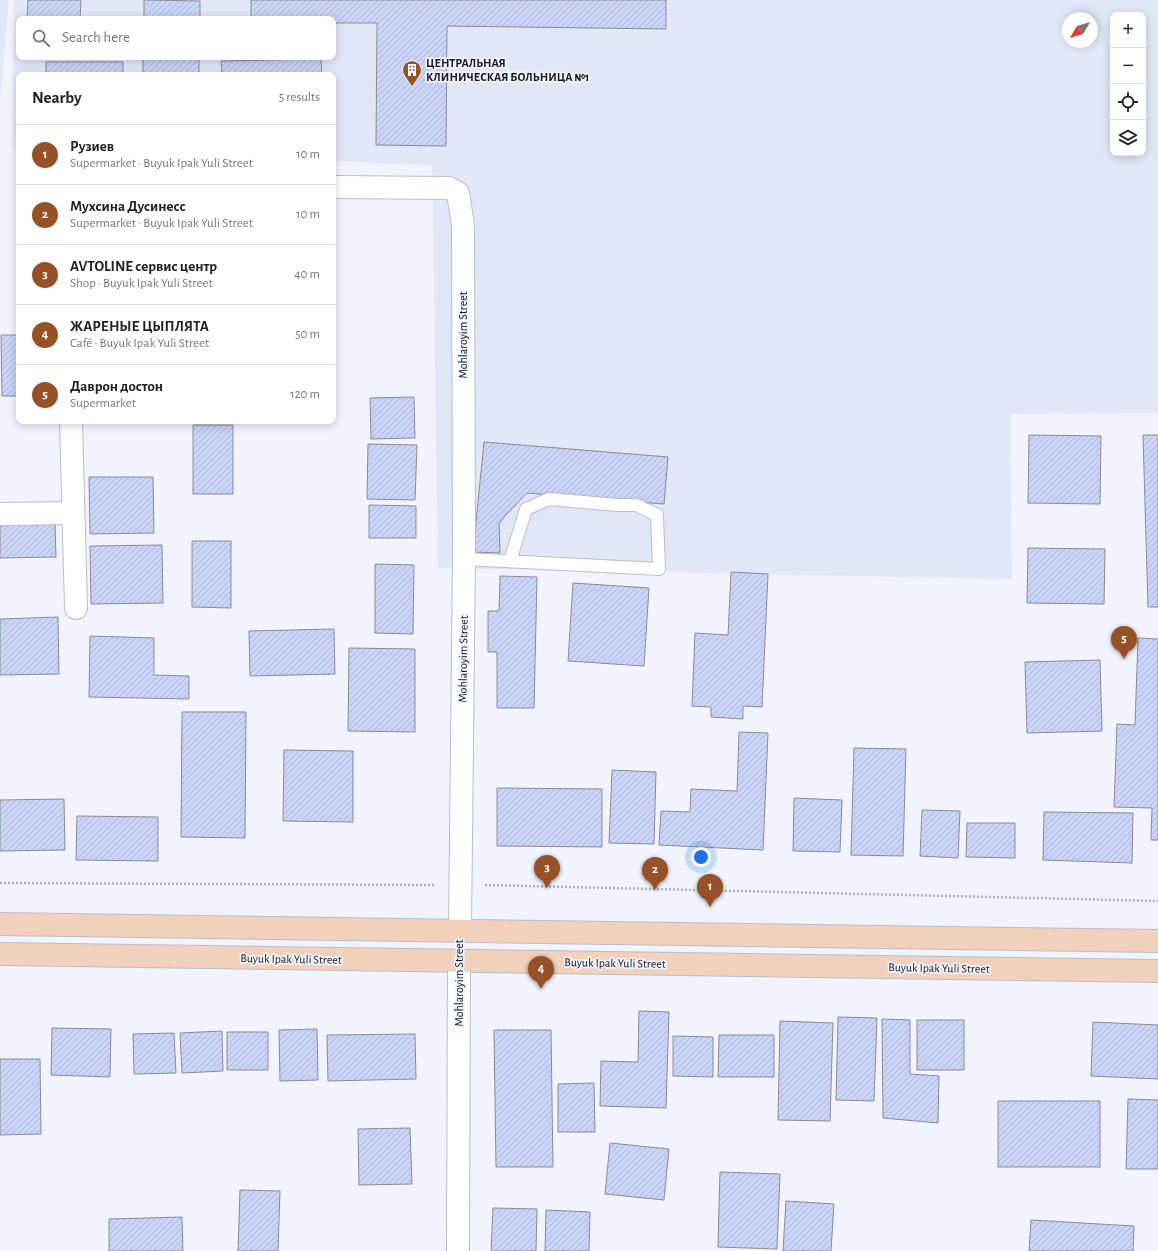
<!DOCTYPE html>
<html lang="en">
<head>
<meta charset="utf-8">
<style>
	:root { --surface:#fff; --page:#f6f6f6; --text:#202124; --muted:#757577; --line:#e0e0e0; --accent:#965126 }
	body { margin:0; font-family:"Alegreya Sans",sans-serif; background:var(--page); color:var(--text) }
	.controls { position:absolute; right:12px; top:12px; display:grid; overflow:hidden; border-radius:8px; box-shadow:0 2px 10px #0003 }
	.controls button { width:36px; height:36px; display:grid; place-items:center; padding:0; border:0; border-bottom:1px solid var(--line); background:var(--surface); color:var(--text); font:20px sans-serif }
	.compass { position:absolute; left:1062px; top:12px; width:36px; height:36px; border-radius:50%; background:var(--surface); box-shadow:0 2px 10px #0003; rotate:232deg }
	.you { position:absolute; left:701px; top:857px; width:14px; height:14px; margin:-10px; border:3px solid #fff; border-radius:50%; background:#1a73e8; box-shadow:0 0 0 6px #1a73e833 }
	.badge { display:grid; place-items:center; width:26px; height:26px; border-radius:50%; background:var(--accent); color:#fff; font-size:13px; font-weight:700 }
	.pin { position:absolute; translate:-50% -33px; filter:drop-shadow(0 1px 2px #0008) }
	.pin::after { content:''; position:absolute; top:21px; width:14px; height:12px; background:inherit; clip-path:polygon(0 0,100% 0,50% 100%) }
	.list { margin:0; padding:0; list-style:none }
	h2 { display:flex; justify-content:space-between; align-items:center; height:52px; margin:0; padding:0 16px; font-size:17px }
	h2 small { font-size:13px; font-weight:400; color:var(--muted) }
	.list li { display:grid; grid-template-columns:26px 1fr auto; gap:12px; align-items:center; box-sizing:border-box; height:60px; padding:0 16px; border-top:1px solid var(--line) }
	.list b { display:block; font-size:15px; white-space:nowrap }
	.list p { margin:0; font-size:13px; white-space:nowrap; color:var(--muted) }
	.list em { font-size:13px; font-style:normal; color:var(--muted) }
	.icon { flex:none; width:22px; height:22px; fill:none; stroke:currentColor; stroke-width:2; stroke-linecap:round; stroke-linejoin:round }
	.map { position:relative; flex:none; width:1158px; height:1251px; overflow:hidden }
	.search { position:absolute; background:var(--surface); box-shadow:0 2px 10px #0003; left:16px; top:16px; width:320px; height:44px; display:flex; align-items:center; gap:10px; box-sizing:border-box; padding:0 14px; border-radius:8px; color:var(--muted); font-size:15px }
	.panel { position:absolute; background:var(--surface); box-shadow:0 2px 10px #0003; left:16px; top:72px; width:320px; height:352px; border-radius:8px }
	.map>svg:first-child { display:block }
	.built { fill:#e2e7f8; fill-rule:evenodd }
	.building { fill:url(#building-hatch); stroke:#898b94 }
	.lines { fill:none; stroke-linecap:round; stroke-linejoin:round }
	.service-casing { stroke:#babdc7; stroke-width:14 }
	.minor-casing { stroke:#babdc7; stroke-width:24 }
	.secondary-casing { stroke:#babdc7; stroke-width:24 }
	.path { stroke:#adb0b8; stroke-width:2.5; stroke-dasharray:2 2; stroke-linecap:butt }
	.service { stroke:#fff; stroke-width:12 }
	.minor { stroke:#fff; stroke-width:22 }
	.secondary { stroke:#f1d1bb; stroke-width:22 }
	.labels { text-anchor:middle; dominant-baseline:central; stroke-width:3.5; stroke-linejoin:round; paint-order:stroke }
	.poi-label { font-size:12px; font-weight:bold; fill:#16171a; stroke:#f1f4fe; text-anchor:start }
	.street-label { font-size:12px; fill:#16171a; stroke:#f1f4fe }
</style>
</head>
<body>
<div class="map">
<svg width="1158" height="1251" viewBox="0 0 1158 1251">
	<defs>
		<pattern id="building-hatch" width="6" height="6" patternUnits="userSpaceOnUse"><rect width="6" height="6" fill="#cad4f6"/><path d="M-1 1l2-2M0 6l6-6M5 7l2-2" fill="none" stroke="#adb5d2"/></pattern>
	</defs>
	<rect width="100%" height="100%" fill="#f1f4fe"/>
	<path class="built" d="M0 0H9L0 102Z
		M14 0H1158V413L1010 414 1012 579 438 568 432 165 333 161V75H19V150L13 149ZM1113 15H1143V153H1113ZM1068 18H1092V42H1068ZM19 19H333V57H19Z"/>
	<path class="building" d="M28 0H81L80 19H27Z
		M144 0 200 1V19H144Z
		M251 0H666V29L447 26 446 146 376 145 377 23H333V19H251Z
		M143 57H199V75H143Z
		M321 59 322 75H222L221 61Z
		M46 62H123V75H46Z
		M1 335H19V396H2Z
		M414 397 415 438 371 439 370 398Z
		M193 425H233V494H193Z
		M1029 435 1101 436 1100 504 1028 503Z
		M1143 435H1158V607H1148Z
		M484 442 668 457 664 504 527 493 504 517 499 524 500 553 473 552Z
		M368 444 417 445 415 500 367 499Z
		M89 477H153L154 533 90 534Z
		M369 505 416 506V538H369Z
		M55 523 56 557 0 558V524Z
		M192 541H231V608L192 607Z
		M162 545 163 603 91 604 90 546Z
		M1028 548 1105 549 1104 604 1027 603Z
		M375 564 414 565 413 634 375 633Z
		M731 572 768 574 762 707 743 706V719L711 717V707L692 706 695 633 728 635Z
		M500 576 537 577 534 708H497V652H488V611H499Z
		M573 583 649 588 644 666 568 661Z
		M58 617 59 674 0 675V619Z
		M334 629 335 674 250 676 249 631Z
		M90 636 154 638V675L189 676V699L89 697Z
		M1138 638 1158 639V840H1151L1152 808 1114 807 1117 724 1135 725Z
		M349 648 415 649V732L348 731Z
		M1100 660 1102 731 1027 733 1025 662Z
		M182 712H246L245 838 181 837Z
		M739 732 768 733 763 850 659 845 661 811 690 812 691 789 737 791Z
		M854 748 906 749 903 856 851 855Z
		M284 750 353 751V822L283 821Z
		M612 770 656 772 654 844 609 843Z
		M497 788 602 789V847L497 846Z
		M794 798 842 800 840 852 793 851Z
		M64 799 65 850 0 851V800Z
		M922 810 960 811 958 858 920 856Z
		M1044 812 1133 813 1132 863 1043 860Z
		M77 816 158 817V861L76 860Z
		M967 823H1015V858L966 857Z
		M639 1011 669 1012 666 1108 600 1106 601 1061 638 1062Z
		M838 1017 877 1018 874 1101 836 1100Z
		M882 1019 910 1020V1074L939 1076 938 1123 883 1118Z
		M917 1020H964V1070H917Z
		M780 1021 833 1023 830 1121 778 1120Z
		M1093 1022 1158 1025V1079L1091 1076Z
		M52 1028 111 1029 110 1077 51 1075Z
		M317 1029 318 1080 280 1081 279 1030Z
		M494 1030H551L553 1167H496Z
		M222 1031 223 1071 182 1073 180 1033Z
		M227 1032H268V1070H227Z
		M174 1033 176 1073 134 1074 133 1034Z
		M415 1034 416 1079 328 1081 327 1035Z
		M719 1035H774V1077H718Z
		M673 1036 713 1037V1077L673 1076Z
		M0 1059H40L41 1134 0 1135Z
		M594 1083 595 1132H558V1084Z
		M1128 1099 1158 1100V1169H1126Z
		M998 1101H1100V1167H998Z
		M410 1128 412 1184 359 1185 358 1129Z
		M610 1143 669 1149 664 1200 605 1194Z
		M720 1172 780 1174 777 1249 718 1247Z
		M240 1190 280 1191 278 1251H238Z
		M786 1201 834 1204 831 1251H783Z
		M493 1208 537 1209 536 1251H491Z
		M546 1210 590 1212 589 1251H545Z
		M182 1217 183 1251H109V1219Z
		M1031 1220 1134 1226 1133 1251H1029Z"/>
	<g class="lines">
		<defs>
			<path id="service" d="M464 559 659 569 657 515 636 505H617L549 499 526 509 510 561"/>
			<path id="minor" d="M333 187 449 188 458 193 463 225 464 555 460 930
				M71 421 76 608
				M0 514 72 513
				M458 1251 459 961"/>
			<path id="secondary" d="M0 924 1158 941
				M0 954 1158 971"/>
		</defs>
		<use href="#service" class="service-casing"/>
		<use href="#minor" class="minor-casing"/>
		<use href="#secondary" class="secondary-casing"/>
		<path class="path" d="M0 883 436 885
			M485 885 1158 901"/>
		<use href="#service" class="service"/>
		<use href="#minor" class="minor"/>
		<use href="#secondary" class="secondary"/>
	</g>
	<defs>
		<symbol id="building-pin" viewBox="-11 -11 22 30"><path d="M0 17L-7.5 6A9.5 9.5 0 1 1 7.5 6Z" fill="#965126" stroke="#f1f4fe"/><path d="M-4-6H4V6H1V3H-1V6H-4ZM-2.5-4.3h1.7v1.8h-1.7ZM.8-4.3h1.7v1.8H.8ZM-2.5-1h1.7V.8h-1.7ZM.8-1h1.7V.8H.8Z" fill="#fff"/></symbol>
	</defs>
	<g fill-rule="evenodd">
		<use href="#building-pin" x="401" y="59" width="22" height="30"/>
	</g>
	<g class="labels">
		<g class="poi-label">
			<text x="426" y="63">ЦЕНТРАЛЬНАЯ<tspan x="426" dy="14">КЛИНИЧЕСКАЯ БОЛЬНИЦА №1</tspan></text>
		</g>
		<g class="street-label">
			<text transform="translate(463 335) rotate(-90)">Mohlaroyim Street</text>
			<text transform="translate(463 659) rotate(-89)">Mohlaroyim Street</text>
			<text transform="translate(291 959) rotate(1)">Buyuk Ipak Yuli Street</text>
			<text transform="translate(615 963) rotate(1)">Buyuk Ipak Yuli Street</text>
			<text transform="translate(939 968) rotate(1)">Buyuk Ipak Yuli Street</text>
			<text transform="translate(459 983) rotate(-90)">Mohlaroyim Street</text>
		</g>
	</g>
</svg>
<div class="controls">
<button>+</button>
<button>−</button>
<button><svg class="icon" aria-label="locate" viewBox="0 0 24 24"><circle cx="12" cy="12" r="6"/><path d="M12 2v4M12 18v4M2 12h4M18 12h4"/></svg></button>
<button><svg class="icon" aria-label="layers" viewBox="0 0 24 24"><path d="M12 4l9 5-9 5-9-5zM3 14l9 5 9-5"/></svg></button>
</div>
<svg class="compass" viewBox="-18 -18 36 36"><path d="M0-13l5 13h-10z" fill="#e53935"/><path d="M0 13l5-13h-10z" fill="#757577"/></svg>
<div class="you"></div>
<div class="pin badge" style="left:710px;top:907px">1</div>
<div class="pin badge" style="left:655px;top:890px">2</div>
<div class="pin badge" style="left:547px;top:888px">3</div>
<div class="pin badge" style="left:541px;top:989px">4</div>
<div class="pin badge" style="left:1124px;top:659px">5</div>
<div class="search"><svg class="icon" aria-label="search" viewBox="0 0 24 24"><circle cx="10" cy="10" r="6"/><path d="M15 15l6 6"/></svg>Search here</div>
<section class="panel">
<h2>Nearby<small>5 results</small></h2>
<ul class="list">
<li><span class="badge">1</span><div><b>Рузиев</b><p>Supermarket · Buyuk Ipak Yuli Street</p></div><em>10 m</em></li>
<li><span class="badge">2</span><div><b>Мухсина Дусинесс</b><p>Supermarket · Buyuk Ipak Yuli Street</p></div><em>10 m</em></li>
<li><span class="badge">3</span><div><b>AVTOLINE сервис центр</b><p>Shop · Buyuk Ipak Yuli Street</p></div><em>40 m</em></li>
<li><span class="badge">4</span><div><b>ЖАРЕНЫЕ ЦЫПЛЯТА</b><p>Café · Buyuk Ipak Yuli Street</p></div><em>50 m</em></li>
<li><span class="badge">5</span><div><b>Даврон достон</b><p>Supermarket</p></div><em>120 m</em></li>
</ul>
</section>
</div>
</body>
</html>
